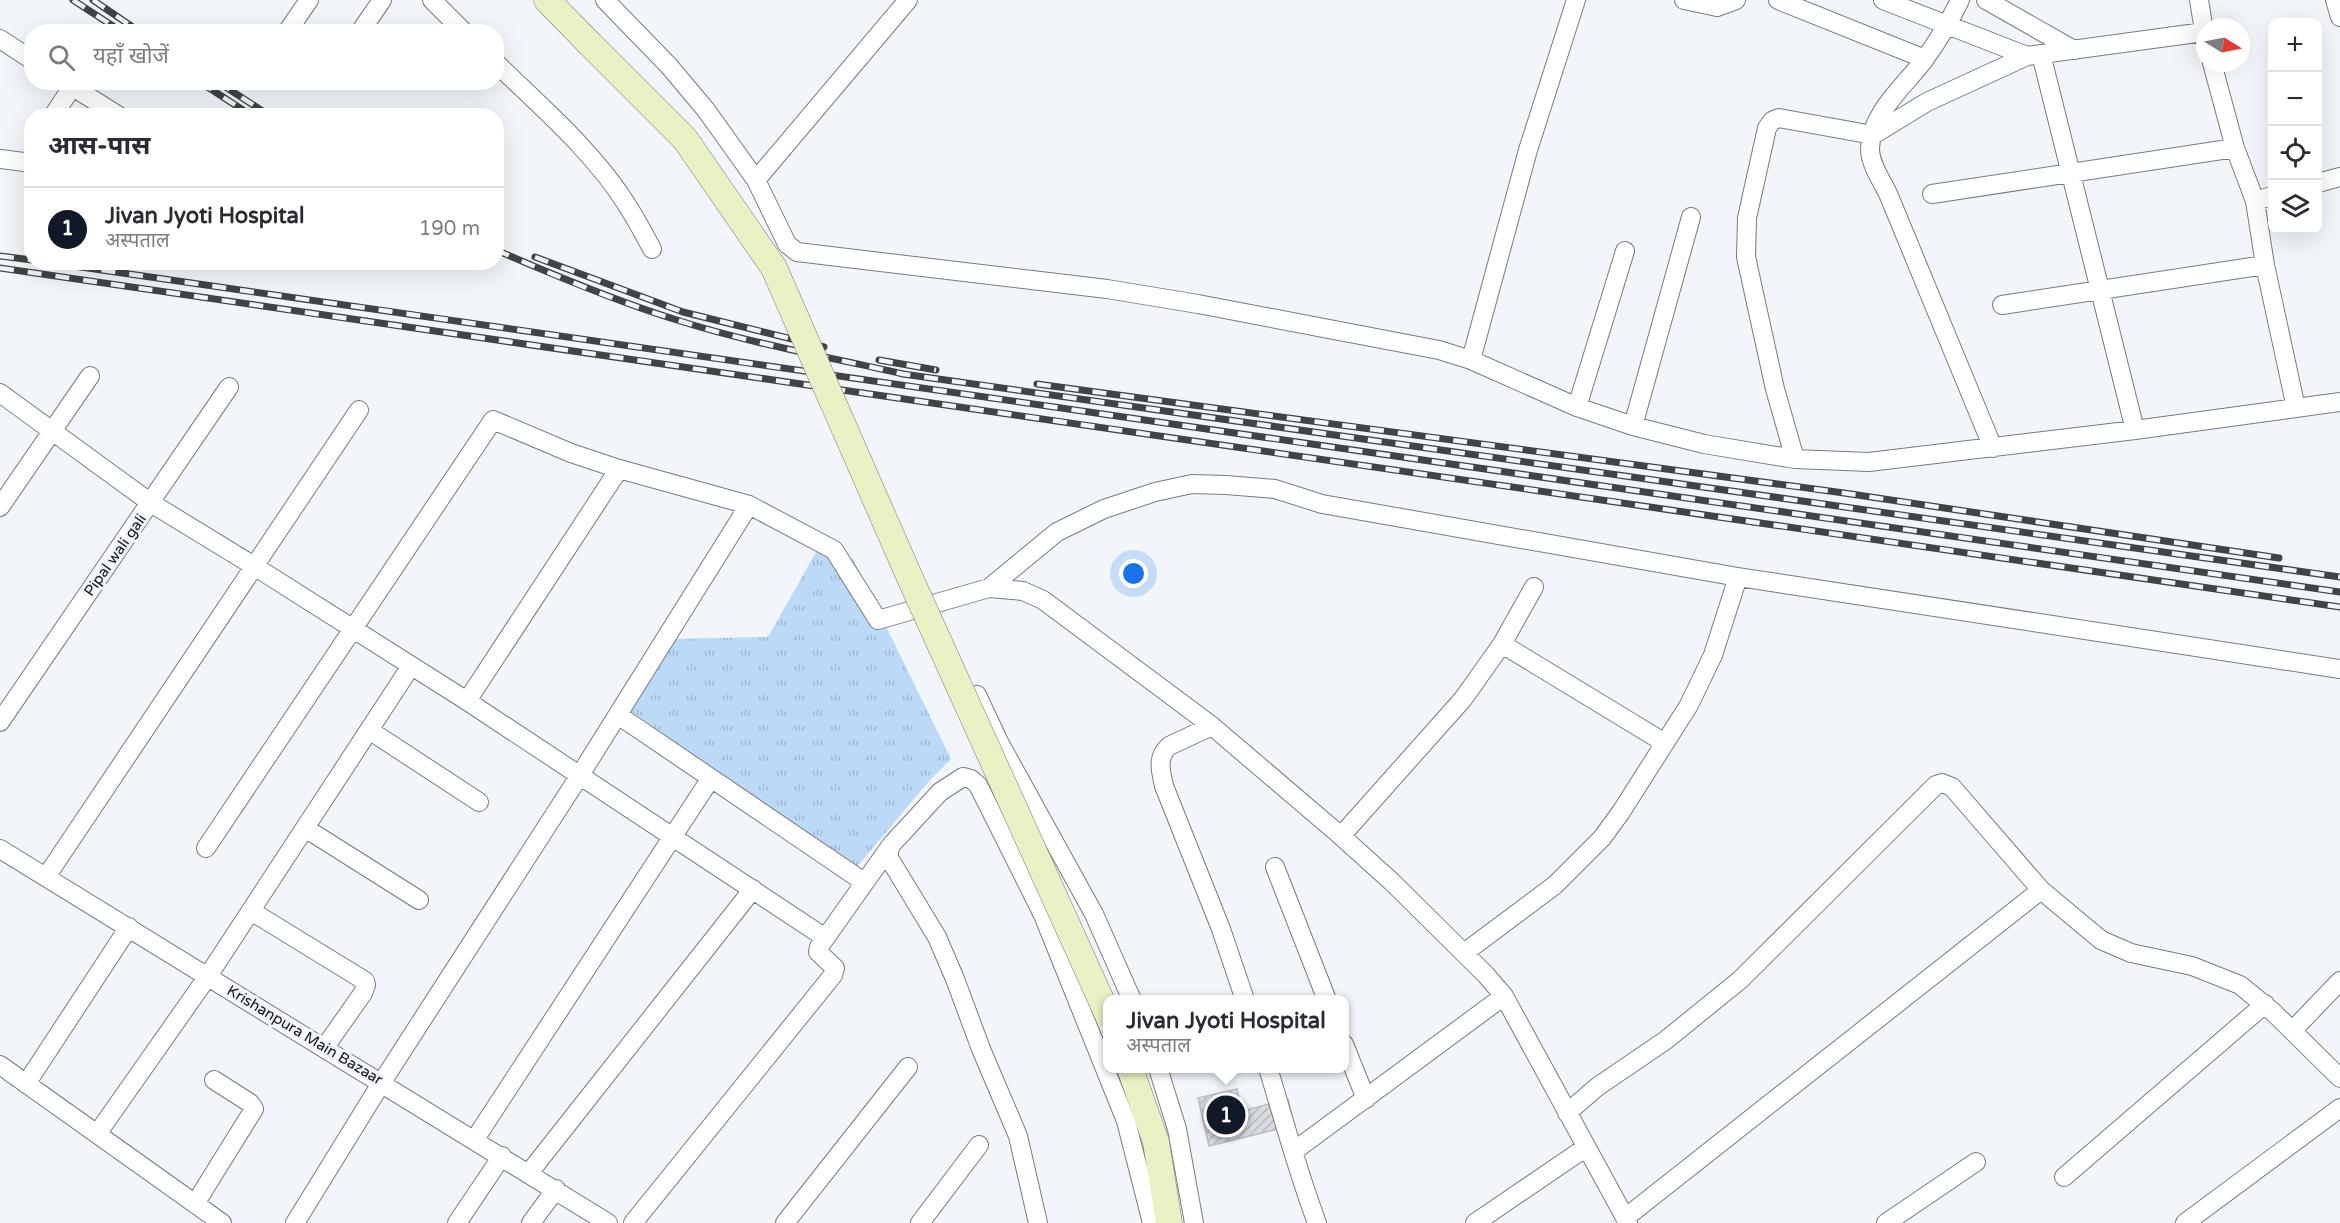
<!DOCTYPE html>
<html lang="hi">
<head>
<meta charset="utf-8">
<style>
	:root { --surface:#fff; --page:#f2f2f3; --text:#2b2b33; --muted:#7c7c81; --line:#e1e1e2; --accent:#111827 }
	body { margin:0; font-family:"Varela Round","Noto Sans Devanagari",sans-serif; background:var(--page); color:var(--text) }
	.controls { position:absolute; right:18px; top:18px; display:grid; overflow:hidden; border-radius:12px; box-shadow:0 6px 24px #0002 }
	.controls button { width:54px; height:54px; display:grid; place-items:center; padding:0; border:0; border-bottom:2px solid var(--line); background:var(--surface); color:var(--text); font:30px sans-serif }
	.compass { position:absolute; left:2196px; top:18px; width:54px; height:54px; border-radius:50%; background:var(--surface); box-shadow:0 6px 24px #0002; rotate:100deg }
	.you { position:absolute; left:1134px; top:574px; width:21px; height:21px; margin:-15px; border:4px solid #fff; border-radius:50%; background:#1a73e8; box-shadow:0 0 0 9px #1a73e833 }
	.badge { display:grid; place-items:center; width:39px; height:39px; border-radius:50%; background:var(--accent); color:#fff; font-size:20px; font-weight:700 }
	.pin { position:absolute; translate:-50% -50%; border:3px solid #fff; box-shadow:0 2px 6px #0006 }
	.popup { position:absolute; left:1103px; top:995px; width:246px; height:78px; box-sizing:border-box; display:grid; place-content:center; border-radius:12px; background:var(--surface); filter:drop-shadow(0 2px 4px #0005); font-size:20px; white-space:nowrap; color:var(--muted) }
	.popup b { font-size:22px; color:var(--text) }
	.popup::after { content:''; position:absolute; left:50%; top:100%; margin-left:-12px; border:12px solid transparent; border-top-color:var(--surface) }
	.list { margin:0; padding:0; list-style:none }
	h2 { display:flex; justify-content:space-between; align-items:center; height:78px; margin:0; padding:0 24px; font-size:26px }
	h2 small { font-size:20px; font-weight:400; color:var(--muted) }
	.list li { display:grid; grid-template-columns:39px 1fr auto; gap:18px; align-items:center; box-sizing:border-box; height:84px; padding:0 24px; border-top:2px solid var(--line) }
	.list b { display:block; font-size:22px; white-space:nowrap }
	.list p { margin:0; font-size:20px; white-space:nowrap; color:var(--muted) }
	.list em { font-size:20px; font-style:normal; color:var(--muted) }
	.icon { flex:none; width:33px; height:33px; fill:none; stroke:currentColor; stroke-width:2; stroke-linecap:round; stroke-linejoin:round }
	.map { position:relative; flex:none; width:2340px; height:1223px; overflow:hidden }
	.search { position:absolute; background:var(--surface); box-shadow:0 6px 24px #0002; left:24px; top:24px; width:480px; height:66px; display:flex; align-items:center; gap:15px; box-sizing:border-box; padding:0 21px; border-radius:24px; color:var(--muted); font-size:22px }
	.panel { position:absolute; background:var(--surface); box-shadow:0 6px 24px #0002; left:24px; top:108px; width:480px; height:162px; border-radius:24px }
	.map>svg:first-child { display:block }
	.park { fill:url(#park-tufts) }
	.building { fill:url(#building-hatch); stroke:#bbbfc4; stroke-width:1.5 }
	.lines { fill:none; stroke-linecap:round; stroke-linejoin:round }
	.minor-casing { stroke:#777b7f; stroke-width:20 }
	.secondary-casing { stroke:#777b7f; stroke-width:27 }
	.minor { stroke:#fff; stroke-width:18 }
	.secondary { stroke:#ebf1c4; stroke-width:26 }
	.rail-casing { stroke:#414445; stroke-width:7 }
	.rail { stroke:#f2f6fb; stroke-width:4.5; stroke-dasharray:14; stroke-linecap:butt }
	.secondary-bridge-casing { stroke:#777b7f; stroke-width:27; stroke-linecap:butt }
	.secondary-bridge { stroke:#ebf1c4; stroke-width:26 }
	.labels { text-anchor:middle; dominant-baseline:central; stroke-width:6; stroke-linejoin:round; paint-order:stroke }
	.street-label { font-size:15px; fill:#131516; stroke:#f2f6fb }
</style>
</head>
<body>
<div class="map">
<svg width="2340" height="1223" viewBox="0 0 2340 1223">
	<defs>
		<pattern id="park-tufts" width="24" height="20" patternUnits="userSpaceOnUse" patternTransform="scale(1.5)"><rect width="24" height="20" fill="#bcd9f8"/><path d="M3 7l-1-3M5 7V3M7 7l1-3M15 17l-1-3M17 17v-4M19 17l1-3" fill="none" stroke="#a1b9d4"/></pattern>
		<pattern id="building-hatch" width="6" height="6" patternUnits="userSpaceOnUse" patternTransform="scale(1.5)"><rect width="6" height="6" fill="#d7dbe0"/><path d="M-1 1l2-2M0 6l6-6M5 7l2-2" fill="none" stroke="#b8bbbf"/></pattern>
	</defs>
	<rect width="100%" height="100%" fill="#f2f6fb"/>
	<path class="park" d="M820 545 853 559 951 759 930 780 856 868 628 709 673 639 768 637Z"/>
	<path class="building" d="M1237 1089 1242 1111 1288 1099 1294 1125 1209 1146 1198 1098Z"/>
	<g class="lines">
		<defs>
			<path id="minor" d="M432 0 464 32
				M605 0 669 66 706 110 756 180 787 244 797 252 1107 289 1198 304 1439 350 1471 360 1577 407 1633 426 1704 444 1795 459 1869 462 2135 430 2340 402
				M1684 0 1717 7 1736 0
				M1778 0 1925 59
				M1883 0 2027 56
				M1960 0C1950 21 1938 41 1924 60 1904 87 1871 112 1870 149 1870 165 1883 182 1889 196L1993 448
				M1986 0 2074 50
				M2199 0 2205 37
				M2335 0 2340 17
				M287 32 309 0
				M360 32 382 0
				M0 39 32 60
				M2041 54 2135 430
				M496 63C541 107 594 152 627 205 636 219 644 234 652 249
				M2212 63 2235 148 2255 201 2265 265 2296 408
				M65 82 119 116
				M53 116 72 87
				M0 159 32 163
				M756 180 908 0
				M2318 183 2340 177
				M1932 194 2235 148
				M2255 201 2272 196
				M2002 305 2265 265
				M1471 360 1528 150 1576 0
				M0 393 151 503 254 566 467 701 824 937
				M1577 407 1625 251
				M1633 426 1691 217
				M1795 459 1775 389 1746 257 1747 218 1767 128 1772 121 1779 118 1873 135 1927 102 2027 56 2204 32
				M0 507 90 376
				M989 588 1057 532 1104 509 1155 492 1192 484 1226 485 1275 489 1322 504 1738 577 2340 669
				M1502 644 1665 743
				M977 695 999 742 1094 914 1132 1000
				M467 701 619 469
				M618 715 864 882
				M0 722 229 387
				M1212 726 1169 746C1156 758 1161 771 1164 786L1221 929 1245 1000
				M369 730 479 802
				M305 828 419 900
				M1341 836 1463 699 1502 644 1534 587
				M892 844 889 850V858L937 937 955 979 981 1049 1018 1136 1038 1223
				M206 848 493 420 571 453 619 469 749 505 834 550 878 620 989 588 1023 591 1043 600 1212 726 1341 836 1392 882 1486 975 1504 996 1628 1223
				M0 849 608 1223
				M1275 867 1327 1000
				M46 877 359 410
				M251 911 365 981 366 985 363 993 325 1047
				M1464 953 1555 885 1602 838 1621 812 1689 705 1713 655 1738 577
				M2293 1030 2340 981
				M1344 1044 1366 1099
				M0 1065 222 1223
				M1158 1068 1177 1129 1194 1223
				M1268 1068C1284 1120 1298 1173 1317 1223
				M26 1084 129 927
				M1567 1113 1597 1087 1666 1040 1740 980 1936 785 1942 783 1952 787 2041 890 2101 940 2131 953 2192 966 2240 985 2273 1012 2340 1078
				M97 1134 208 976 411 666
				M475 1139 711 778
				M1294 1151 1504 996
				M529 1173 753 889
				M2064 1177 2265 1004
				M195 1204 254 1109 250 1103 214 1080
				M1625 1218 2041 890
				M295 1223 382 1082 580 775 749 505
				M457 1223 502 1156
				M531 1223 556 1189
				M633 1223 833 975 835 968 818 952 819 947 892 844 940 792 963 777 971 779 978 785 1043 915 1126 1121 1152 1223
				M785 1223 908 1067
				M920 1223 979 1145
				M1475 1223 1585 1148
				M1886 1223 1976 1162
				M2185 1223 2340 1108"/>
			<path id="secondary" d="M547 0 588 42
				M1130 1068 1156 1142 1169 1223"/>
		</defs>
		<use href="#minor" class="minor-casing"/>
		<use href="#secondary" class="secondary-casing"/>
		<use href="#minor" class="minor"/>
		<use href="#secondary" class="secondary"/>
		<defs>
			<path id="rail" d="M73 0 122 32
				M93 0 140 32
				M200 82 252 116
				M218 82 270 116
				M496 250C556 276 618 302 680 321 753 344 829 357 903 374L2340 577
				M0 256 32 260
				M535 257 683 312 824 347
				M46 262 2340 592
				M0 268 2340 607
				M879 360 936 370
				M1037 384 1844 493 2279 558"/>
		</defs>
		<use href="#rail" class="rail-casing"/>
		<use href="#rail" class="rail"/>
		<defs>
			<path id="secondary-bridge" d="M588 42 685 139 774 268 910 578 1108 1015"/>
		</defs>
		<use href="#secondary-bridge" class="secondary-bridge-casing"/>
		<use href="#secondary-bridge" class="secondary-bridge"/>
	</g>
	<g class="labels">
		<g class="street-label">
			<text transform="translate(115 555) rotate(-55)">Pipal wali gali</text>
			<text transform="translate(305 1035) rotate(31)">Krishanpura Main Bazaar</text>
		</g>
	</g>
</svg>
<div class="controls">
<button>+</button>
<button>−</button>
<button><svg class="icon" aria-label="locate" viewBox="0 0 24 24"><circle cx="12" cy="12" r="6"/><path d="M12 2v4M12 18v4M2 12h4M18 12h4"/></svg></button>
<button><svg class="icon" aria-label="layers" viewBox="0 0 24 24"><path d="M12 4l9 5-9 5-9-5zM3 14l9 5 9-5"/></svg></button>
</div>
<svg class="compass" viewBox="-18 -18 36 36"><path d="M0-13l5 13h-10z" fill="#e53935"/><path d="M0 13l5-13h-10z" fill="#7c7c81"/></svg>
<div class="you"></div>
<div class="pin badge" style="left:1226px;top:1115px">1</div>
<div class="popup"><b>Jivan Jyoti Hospital</b>अस्पताल</div>
<div class="search"><svg class="icon" aria-label="search" viewBox="0 0 24 24"><circle cx="10" cy="10" r="6"/><path d="M15 15l6 6"/></svg>यहाँ खोजें</div>
<section class="panel">
<h2>आस-पास<small></small></h2>
<ul class="list">
<li><span class="badge">1</span><div><b>Jivan Jyoti Hospital</b><p>अस्पताल</p></div><em>190 m</em></li>
</ul>
</section>
</div>
</body>
</html>
